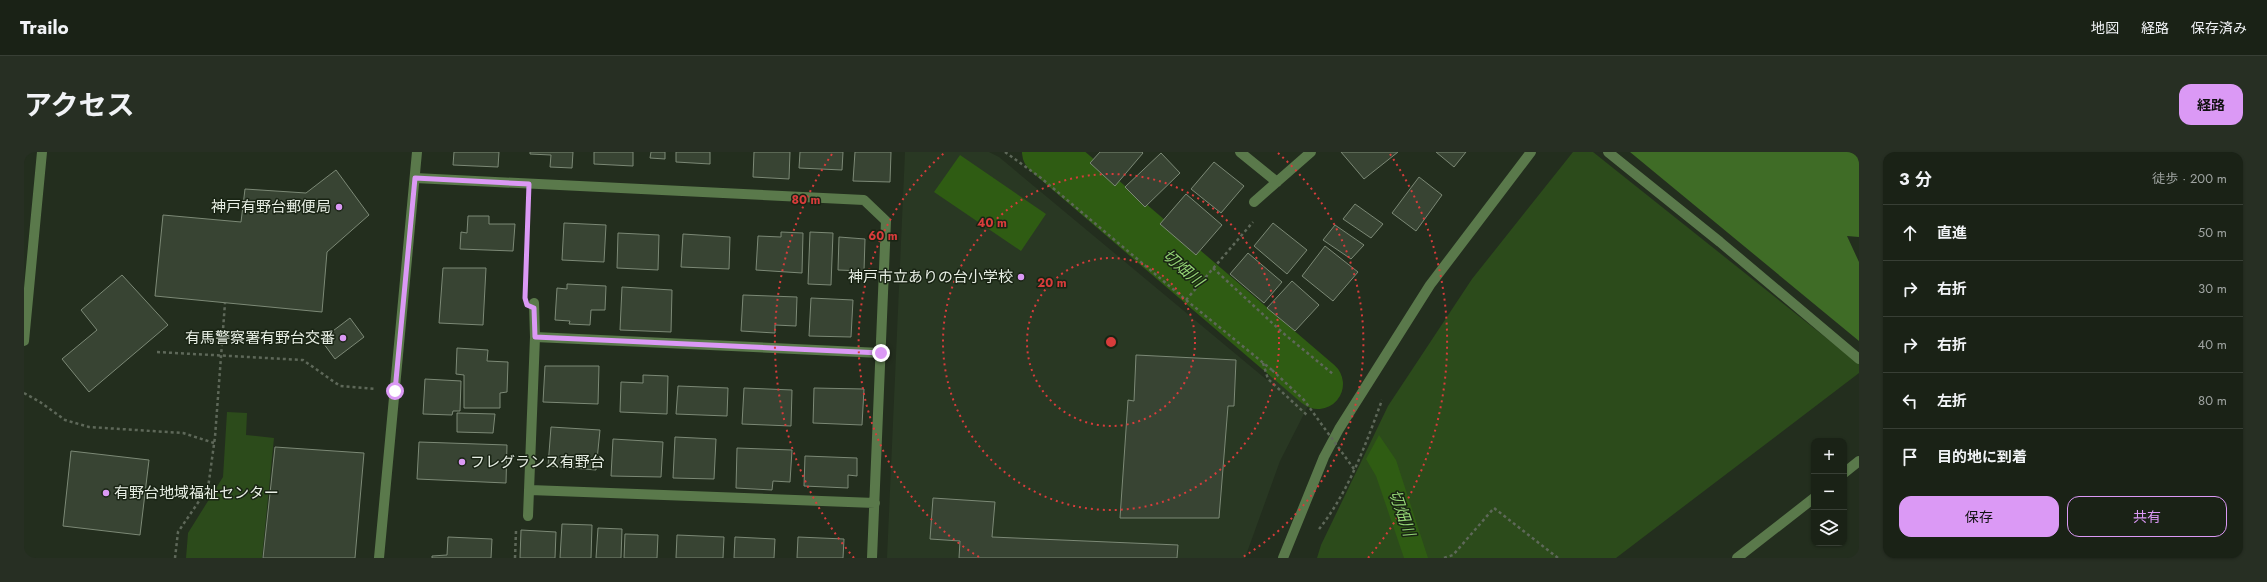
<!DOCTYPE html>
<html lang="ja">
<head>
<meta charset="utf-8">
<style>
	:root { --surface:#1a2216; --page:#272f23; --text:#f1f3f6; --muted:#9fa4a1; --line:#383f35; --accent:#db99f5 }
	body { margin:0; font-family:Jost,"Noto Sans JP",sans-serif; background:var(--page); color:var(--text) }
	.controls { position:absolute; right:12px; bottom:12px; display:grid; overflow:hidden; border-radius:8px; box-shadow:0 1px 3px #0004 }
	.controls button { width:36px; height:36px; display:grid; place-items:center; padding:0; border:0; border-bottom:1px solid var(--line); background:var(--surface); color:var(--text); font:20px sans-serif }
	.stop { position:absolute; width:12px; height:12px; margin:-9px; border:3px solid #db99f5; border-radius:50%; background:#fff }
	.stop.end { background:#db99f5; border-color:#fff; box-shadow:0 1px 4px #0008 }
	.list { margin:0; padding:0; list-style:none }
	h2 { display:flex; justify-content:space-between; align-items:center; height:52px; margin:0; padding:0 16px; font-size:17px }
	h2 small { font-size:13px; font-weight:400; color:var(--muted) }
	.list li { display:grid; grid-template-columns:26px 1fr auto; gap:12px; align-items:center; box-sizing:border-box; height:56px; padding:0 16px; border-top:1px solid var(--line) }
	.list b { display:block; font-size:15px; white-space:nowrap }
	.list em { font-size:13px; font-style:normal; color:var(--muted) }
	.actions { display:flex; gap:8px; padding:12px 16px }
	.actions a { flex:1; padding:9px 0; border:1px solid var(--accent); border-radius:12px; text-align:center; font-size:14px; color:var(--accent) }
	.actions .main { background:var(--accent); color:#111 }
	.icon { flex:none; width:22px; height:22px; fill:none; stroke:currentColor; stroke-width:2; stroke-linecap:round; stroke-linejoin:round }
	.map { position:relative; flex:none; width:1835px; height:406px; overflow:hidden; border-radius:12px }
	header { display:flex; align-items:center; gap:24px; box-sizing:border-box; height:56px; padding:0 20px; background:var(--surface); border-bottom:1px solid var(--line) }
	header strong { font-size:19px }
	nav { display:flex; gap:22px; margin-inline-start:auto; font-size:14px }
	.intro { display:flex; align-items:center; justify-content:space-between; box-sizing:border-box; height:96px; padding:0 24px }
	h1 { margin:0; font-size:28px }
	.button { padding:10px 18px; border-radius:12px; background:var(--accent); color:#111; font-size:14px; font-weight:700 }
	main { display:flex; gap:24px; padding:0 24px }
	aside { flex:1; background:var(--surface); border-radius:12px; box-shadow:0 1px 3px #0004 }
	.map>svg:first-child { display:block }
	.built { fill:#293823 }
	.green { fill:#2c4b1b }
	.forest { fill:#3f6c26 }
	.water { fill:#2f5c13 }
	.lines { fill:none; stroke-linecap:round; stroke-linejoin:round }
	.river { stroke:#2f5c13; stroke-width:50 }
	.building { fill:#384433; stroke:#7c8976 }
	.path { stroke:#5e6859; stroke-width:2.5; stroke-dasharray:3 3; stroke-linecap:butt }
	.minor { stroke:#5a794b; stroke-width:10 }
	.path-bridge { stroke:#5e6859; stroke-width:2.5; stroke-dasharray:3 3; stroke-linecap:butt }
	.route { stroke:#db99f5; stroke-width:5 }
	.ring { fill:none; stroke:#d83c3b; stroke-width:2; stroke-dasharray:2 4 }
	.poi-dot { fill:#db99f5; stroke:#192414; stroke-width:1.5 }
	.labels { text-anchor:middle; dominant-baseline:central; stroke-width:3; stroke-linejoin:round; paint-order:stroke }
	.poi-label { font-size:15px; fill:#e7eee4; stroke:#192414; text-anchor:end }
	.water-label { font-size:16px; font-style:italic; fill:#93d374; stroke:#192414 }
	.centre { fill:#d83c3b; stroke:#192414; stroke-width:2 }
	.ring-label { font-size:12px; text-anchor:middle; font-weight:bold; fill:#d83c3b; stroke:#192414; stroke-width:3; stroke-linejoin:round; paint-order:stroke }
</style>
</head>
<body>
<header>
<strong>Trailo</strong>
<nav><a>地図</a><a>経路</a><a>保存済み</a></nav>
</header>
<div class="intro"><h1>アクセス</h1><a class="button">経路</a></div>
<main>
<div class="map">
<svg width="1835" height="406" viewBox="0 0 1835 406">
	<rect width="100%" height="100%" fill="#232e1e"/>
	<path class="built" d="M881 0H965L975 5 1243 228 1247 222 1284 254 1256 309 1221 406H863Z"/>
	<path class="green" d="M1549 0H1569L1835 212V221L1592 406H1293L1297 393 1364 254 1448 127Z
		M203 260 223 261 222 283 250 286 238 406H162L164 381 199 325Z"/>
	<path class="forest" d="M1606 0H1835V85L1823 84 1835 110V189Z"/>
	<path class="water" d="M936 3 1022 62 997 99 910 40Z
		M1355 283 1372 308 1404 406H1380L1352 324 1342 307Z"/>
	<g class="lines">
		<path class="river" d="M1023 0 1294 232"/>
	</g>
	<path class="building" d="M430 0H475L474 15 429 13Z
		M506 0H549L548 16 526 15 527 3 506 2Z
		M570 0H609V14L570 12Z
		M627 0H641V7L626 6Z
		M652 0H686V12L652 10Z
		M730 0H766L765 27 729 25Z
		M776 0H819L818 18 775 16Z
		M831 0H867L866 30 829 29Z
		M1076 0H1118L1119 1 1091 34 1066 11Z
		M1317 0H1374L1340 27Z
		M1412 0H1442L1430 15Z
		M1137 1 1156 21 1121 55 1101 35Z
		M1190 10 1220 34 1197 61 1167 37Z
		M312 18 345 63 303 100 298 160 131 144 139 63 217 70 221 37 282 41Z
		M1395 25 1418 43 1392 79 1368 61Z
		M1162 42 1198 73 1172 103 1136 72Z
		M1331 52 1359 72 1347 86 1319 67Z
		M444 64H465V72H491L489 99 436 97 437 80 443 81Z
		M540 71 582 73 580 110 538 108Z
		M1249 71 1283 98 1263 122 1230 94Z
		M1311 73 1340 93 1327 107 1299 88Z
		M757 80 779 81 778 121 732 118 734 84 757 85Z
		M786 80 809 81 807 133 784 132Z
		M594 81 635 83 634 118 593 116Z
		M659 82 706 85 705 117 657 115Z
		M815 85 841 87 840 119 814 118Z
		M1301 94 1334 120 1309 149 1278 124Z
		M1224 101 1258 130 1240 151 1206 122Z
		M419 116H462L459 173 415 171Z
		M98 123 144 173 65 240 38 207 73 178 57 158Z
		M1268 129 1295 153 1271 179 1243 156Z
		M543 132 582 134 581 158H567L566 173 545 172 546 169 531 168 533 136 543 137Z
		M598 135 648 138 647 180 596 178Z
		M719 143 773 145 772 174 751 173V181L717 179Z
		M787 146 829 148 827 185 785 184Z
		M326 166 340 185 311 207 297 188Z
		M433 196 464 198 463 209 484 210 483 240 476 241V256H440V223L432 222Z
		M1112 203 1212 208 1210 254H1204L1195 366H1096L1104 248 1110 249Z
		M521 214H575L574 252 519 250Z
		M619 223 644 224 643 262 596 260 597 230 619 231Z
		M401 227 437 229 436 259H429L428 263 399 262Z
		M654 234 704 236 703 264 652 262Z
		M720 236 768 238 767 274 718 272Z
		M790 236 840 237 838 273 789 271Z
		M433 261 471 262 469 281 433 280Z
		M527 275 576 278 572 318 524 314Z
		M651 285 692 287 690 327 649 326Z
		M589 287 639 290 637 325 587 324Z
		M395 290 483 293 482 331 393 327Z
		M251 295 340 301 331 406H239Z
		M713 296 768 298 766 330 749 329 748 338 712 336Z
		M47 299 125 308 116 383 39 374Z
		M781 304 833 306V324L824 323V336L780 334Z
		M909 346 971 350 968 385 1154 393 1153 406H935L936 389 906 387Z
		M538 372 568 373 567 406H536Z
		M574 376 598 377 597 406H572Z
		M497 378 532 380 531 406H496Z
		M601 382 634 383 633 406H600Z
		M653 383 700 385 699 406H652Z
		M424 385 468 387 467 406H408V404L423 403Z
		M711 385 751 387 750 406H710Z
		M774 385 820 387 819 406H773Z"/>
	<g class="lines">
		<path class="path" d="M981 0 1017 26 1162 148 1248 218
			M1189 116 1259 181 1309 222
			M501 134 505 51
			M1162 148 1229 70
			M133 200 279 208 316 234 352 237
			M1239 211 1244 227 1284 264
			M0 241 16 250 41 268 65 275 159 281 190 291
			M1295 377C1324 341 1342 292 1358 248
			M151 406 154 380 184 336 191 285 201 151
			M491 406 492 379
			M1420 406 1429 403 1470 356 1534 406"/>
		<path class="minor" d="M1216 0 1253 30
			M1584 0 1696 90 1835 207
			M391 26 840 48 862 69 848 406
			M1230 50 1287 0
			M511 185 857 201
			M0 189 18 0
			M1820 321 1835 309
			M506 338 851 351
			M504 364 511 185 510 151
			M355 406 393 0
			M1259 406 1300 305 1315 277 1406 133 1507 0
			M1713 406 1790 346"/>
		<path class="path-bridge" d="M1248 218 1280 248 1330 317"/>
	</g>
	<g class="lines">
		<path class="route" d="M371 239 391 26 505 32 501 146 503 153 510 156 511 185 857 201"/>
	</g>
	<g class="ring">
		<circle cx="1087" cy="190" r="84"/>
		<circle cx="1087" cy="190" r="168"/>
		<path d="M955 405A252 252 0 0 1 920 1M1254 1A252 252 0 0 1 1219 405"/>
		<path d="M830 406A336 336 0 0 1 808 2M1366 2A336 336 0 0 1 1344 406"/>
	</g>
	<g class="poi-dot">
		<circle cx="315" cy="55" r="4"/>
		<circle cx="997" cy="125" r="4"/>
		<circle cx="319" cy="186" r="4"/>
		<circle cx="438" cy="310" r="4"/>
		<circle cx="82" cy="341" r="4"/>
	</g>
	<g class="labels">
		<g class="poi-label">
			<text x="307" y="55">神戸有野台郵便局</text>
			<text x="989" y="125">神戸市立ありの台小学校</text>
			<text x="311" y="186">有馬警察署有野台交番</text>
			<text x="446" y="310" text-anchor="start">フレグランス有野台</text>
			<text x="90" y="341" text-anchor="start">有野台地域福祉センター</text>
		</g>
		<g class="water-label">
			<text transform="translate(1159 116) rotate(41)">切畑川</text>
			<text transform="translate(1378 361) rotate(71)">切畑川</text>
		</g>
	</g>
	<circle cx="1087" cy="190" r="6" class="centre"/>
	<g class="ring-label">
		<text x="782" y="52">80 m</text>
		<text x="968" y="75">40 m</text>
		<text x="859" y="88">60 m</text>
		<text x="1028" y="135">20 m</text>
	</g>
</svg>
<div class="controls">
<button>+</button>
<button>−</button>
<button><svg class="icon" aria-label="layers" viewBox="0 0 24 24"><path d="M12 4l9 5-9 5-9-5zM3 14l9 5 9-5"/></svg></button>
</div>
<div class="stop" style="left:371px;top:239px"></div>
<div class="stop end" style="left:857px;top:201px"></div>
</div>
<aside>
<h2>3 分<small>徒歩 · 200 m</small></h2>
<ul class="list">
<li><svg class="icon" aria-label="ahead" viewBox="0 0 24 24"><path d="M12 20V5M6 11l6-6 6 6"/></svg><div><b>直進</b></div><em>50 m</em></li>
<li><svg class="icon" aria-label="right" viewBox="0 0 24 24"><path d="M7 20v-9h11M14 6l5 5-5 5"/></svg><div><b>右折</b></div><em>30 m</em></li>
<li><svg class="icon" aria-label="right" viewBox="0 0 24 24"><path d="M7 20v-9h11M14 6l5 5-5 5"/></svg><div><b>右折</b></div><em>40 m</em></li>
<li><svg class="icon" aria-label="left" viewBox="0 0 24 24"><path d="M17 20v-9H6M10 6l-5 5 5 5"/></svg><div><b>左折</b></div><em>80 m</em></li>
<li><svg class="icon" aria-label="arrive" viewBox="0 0 24 24"><path d="M6 21V4h12l-3 4 3 4H6"/></svg><div><b>目的地に到着</b></div></li>
</ul>
<div class="actions"><a class="main">保存</a><a>共有</a></div>
</aside>
</main>
</body>
</html>
